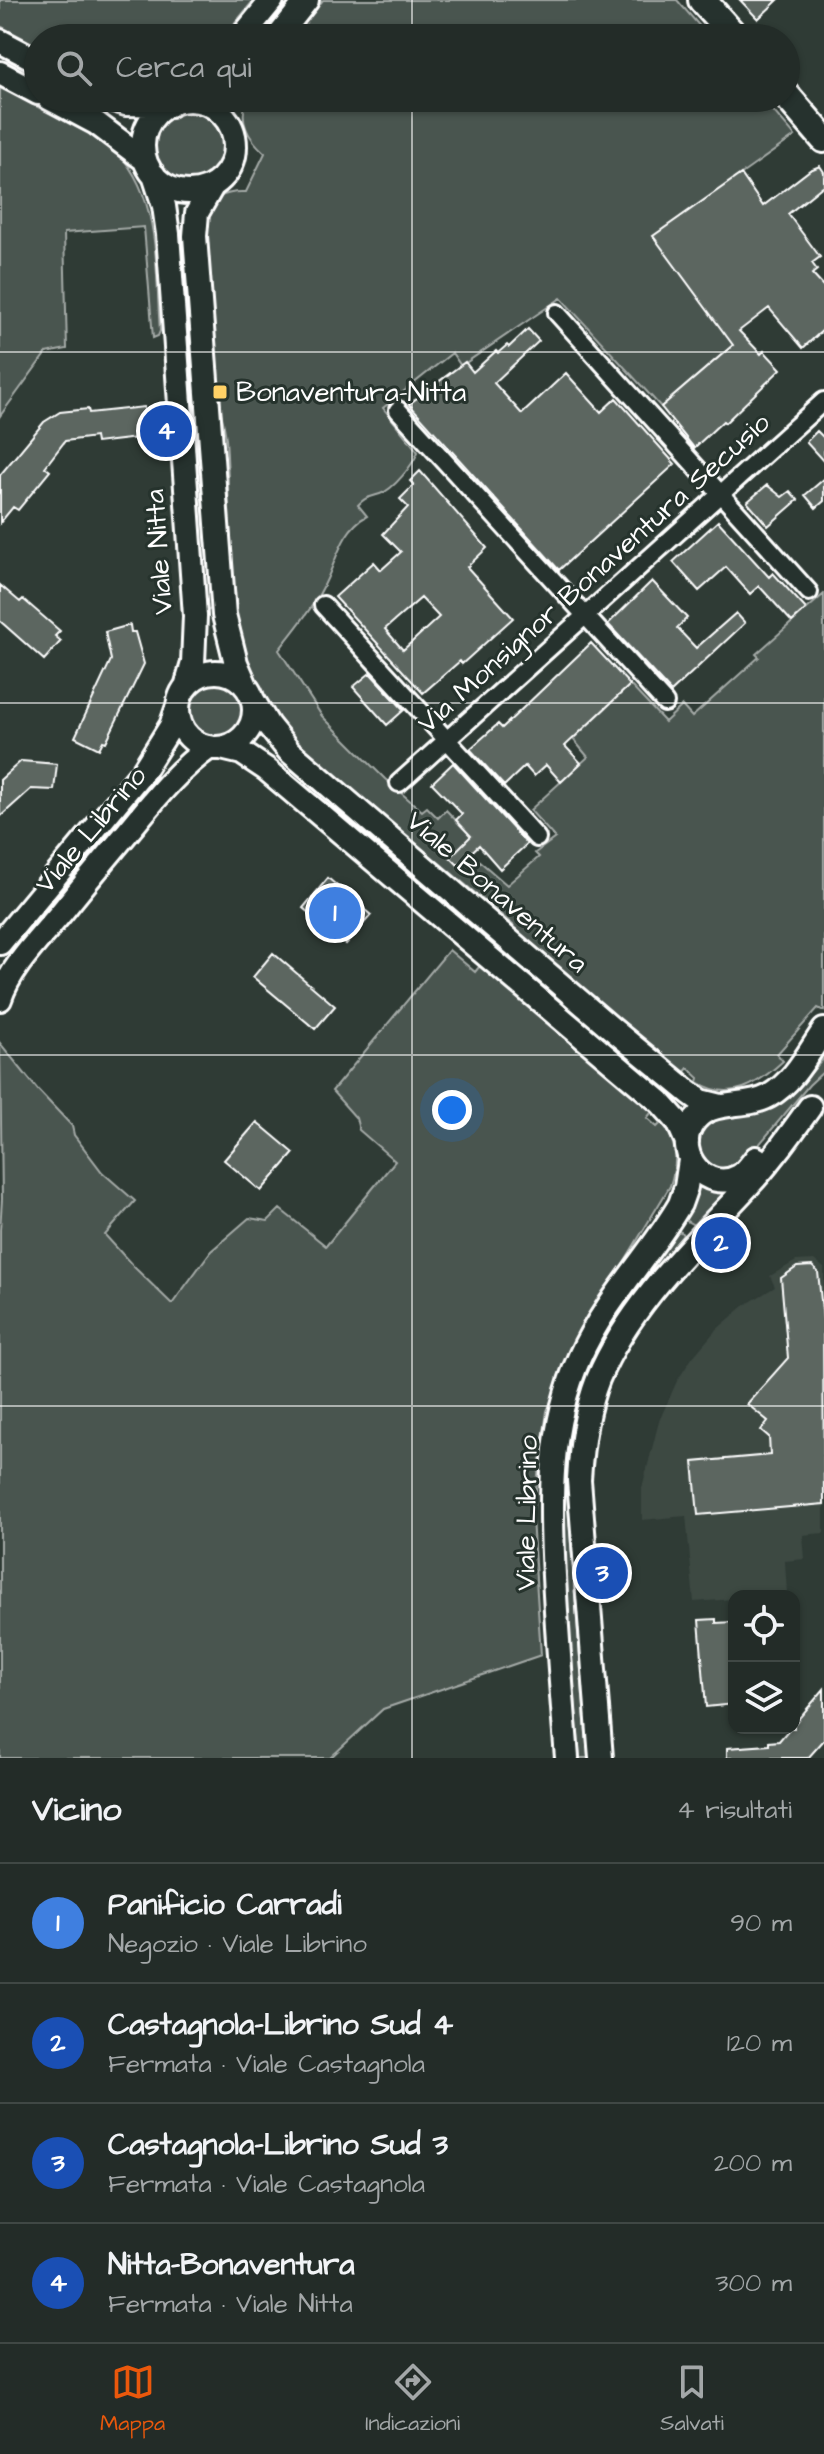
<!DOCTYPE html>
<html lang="it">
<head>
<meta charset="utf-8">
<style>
	:root { --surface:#232c28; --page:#2b3430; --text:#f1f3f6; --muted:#a3a7a8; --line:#404845; --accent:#ea580c }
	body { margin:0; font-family:"Architects Daughter",sans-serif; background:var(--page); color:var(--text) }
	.controls { position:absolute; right:24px; bottom:24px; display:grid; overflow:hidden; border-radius:16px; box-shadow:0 2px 6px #0004 }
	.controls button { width:72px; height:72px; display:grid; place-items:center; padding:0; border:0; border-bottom:2px solid var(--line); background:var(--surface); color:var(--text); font:40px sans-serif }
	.you { position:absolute; left:452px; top:1110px; width:28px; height:28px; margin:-20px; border:6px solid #fff; border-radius:50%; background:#1a73e8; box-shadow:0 0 0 12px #1a73e833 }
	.badge { display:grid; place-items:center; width:52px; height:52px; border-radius:50%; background:var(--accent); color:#fff; font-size:26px; font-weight:700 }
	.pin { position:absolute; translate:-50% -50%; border:4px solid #fff; box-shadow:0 2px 8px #0006 }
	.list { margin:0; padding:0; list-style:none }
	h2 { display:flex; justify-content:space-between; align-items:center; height:104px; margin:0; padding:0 32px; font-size:34px }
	h2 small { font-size:26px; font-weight:400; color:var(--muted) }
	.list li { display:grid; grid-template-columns:52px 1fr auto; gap:24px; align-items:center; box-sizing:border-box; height:120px; padding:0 32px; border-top:2px solid var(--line) }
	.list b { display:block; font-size:30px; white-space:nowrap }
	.list p { margin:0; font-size:26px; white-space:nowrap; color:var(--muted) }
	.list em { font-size:26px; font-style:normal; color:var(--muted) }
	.icon { flex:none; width:44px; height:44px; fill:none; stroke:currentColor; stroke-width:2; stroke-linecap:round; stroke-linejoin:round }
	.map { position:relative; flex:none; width:824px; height:1758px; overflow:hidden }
	.search { position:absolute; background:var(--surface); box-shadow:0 2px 6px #0004; left:24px; right:24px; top:24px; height:88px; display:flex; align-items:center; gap:20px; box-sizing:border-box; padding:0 28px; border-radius:44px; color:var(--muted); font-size:30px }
	.sheet { height:584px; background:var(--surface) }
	nav { display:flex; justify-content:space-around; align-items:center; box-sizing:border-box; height:112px; border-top:2px solid var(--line); background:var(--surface); font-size:22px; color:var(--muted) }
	nav a { display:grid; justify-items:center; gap:4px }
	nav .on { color:var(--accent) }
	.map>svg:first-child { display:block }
	.built { fill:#3c4842 }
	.green { fill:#4a544f; stroke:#a4aaa7; stroke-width:2 }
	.building { fill:#5b6661; stroke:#fff; stroke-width:2; fill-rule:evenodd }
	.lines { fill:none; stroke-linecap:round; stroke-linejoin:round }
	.street-casing { stroke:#fff; stroke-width:22 }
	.secondary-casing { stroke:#fff; stroke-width:28 }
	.primary-casing { stroke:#fff; stroke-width:32 }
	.street { stroke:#26332d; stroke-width:16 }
	.secondary { stroke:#26332d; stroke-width:22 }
	.primary { stroke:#26332d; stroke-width:26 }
	.grid { fill:none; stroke:#fff; stroke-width:2; stroke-opacity:0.55 }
	.poi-dot { fill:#ffd166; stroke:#26332d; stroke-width:3 }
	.labels { text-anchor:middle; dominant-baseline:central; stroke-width:6; stroke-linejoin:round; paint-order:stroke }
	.poi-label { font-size:28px; fill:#fff; stroke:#26332d; text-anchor:start }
	.street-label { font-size:28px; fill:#fff; stroke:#26332d }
</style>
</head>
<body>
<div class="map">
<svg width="824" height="1758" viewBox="0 0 824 1758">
	<rect width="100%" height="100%" fill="#2f3b35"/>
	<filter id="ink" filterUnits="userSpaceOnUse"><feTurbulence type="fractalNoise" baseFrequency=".0125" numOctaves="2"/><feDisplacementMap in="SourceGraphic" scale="16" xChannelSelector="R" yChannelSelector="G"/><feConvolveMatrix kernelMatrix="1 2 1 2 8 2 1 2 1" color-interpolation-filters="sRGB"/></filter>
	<g filter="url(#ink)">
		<path class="built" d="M814 1260 824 1268V1533L803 1535 805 1559 785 1561 787 1594 734 1596V1599L694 1602 686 1516 642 1520V1488L659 1421 677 1381 692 1358 715 1331 745 1305 775 1287 770 1276 796 1261Z"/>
		<path class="green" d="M0 0H254L223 38H38V46L0 26Z
			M323 0H677L710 38H292Z
			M0 87 110 145C162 191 155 267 160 331L158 336 153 338 144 227 64 233 67 349 46 353 0 416Z
			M247 98H762L795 136 654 236 733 345 661 407 561 298 461 366 452 353 383 408 418 452C413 465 393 490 380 494 368 498 367 496 358 505L367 516C340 530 336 565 322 589 311 611 294 630 279 650L322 716 385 779 422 811 427 807 438 818 446 810 471 836 462 846 507 885 539 857 535 853 555 838 530 810 588 757 573 739 630 685 665 722 682 706 692 717 759 657 756 654 824 594V1011L818 1008 777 1054 783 1061C758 1084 731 1103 698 1082L699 1078 688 1068 647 1118 657 1127 662 1122C678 1145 678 1160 670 1186L575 1343 547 1411 532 1518 541 1655 383 1709 330 1758H0V1230L2 1199 0 1043 38 1090 72 1126 74 1135 102 1172 135 1201 105 1235 134 1267 172 1304 211 1251 249 1218 268 1221 280 1209 326 1246 395 1161 359 1130 356 1118 332 1091 449 950 475 972 492 951 308 792 309 789 316 788 499 942 513 925C465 884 417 844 368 804 343 782 312 761 291 735 215 640 234 551 226 439 224 421 218 404 216 385 211 331 209 276 206 222 210 198 223 191 246 192L265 153C248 138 238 121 247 98Z
			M152 146a36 36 0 1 1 72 0a36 36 0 1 1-72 0Z
			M180 242 186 246 212 600V608L206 612 177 243Z
			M187 711a29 29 0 1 1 58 0a29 29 0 1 1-58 0Z
			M824 1058V1071L809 1085 742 1165 724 1172 706 1166 696 1147 699 1130 704 1124 720 1116 749 1115 773 1108 794 1092Z
			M698 1183 709 1190 729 1191 694 1225 685 1220 693 1204Z
			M677 1231 681 1232 683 1235C615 1318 569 1369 566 1482L588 1758H580L558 1494 569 1400 621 1298Z"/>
		<path class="building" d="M740 0H778L758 19Z
			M820 166 824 172V185L788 214 820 257 812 263 817 270 812 274 824 287V329L803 348 769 308 739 331 761 354 764 351 781 369 725 423 723 421 694 448 661 407 733 345 653 236 741 174 763 206 810 170Z
			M528 329 539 341 494 383 522 414 566 373 601 412 616 398 675 464 559 570 409 404 465 362 473 372 496 351 498 353 507 345 509 347Z
			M144 407 146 431 137 432V438L96 443 95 437 65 441 45 467 50 471 18 510 13 507 0 523V475L44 422 60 412 88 409 89 413Z
			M817 431 824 438V462L806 442Z
			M420 471 487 548 467 567 513 618 462 664 460 661 423 693 335 597 374 562 381 570 401 552 383 534 408 507 400 499 414 485 410 481ZM421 598 439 617 403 650 385 629Z
			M824 479V501L816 508 805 495Z
			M767 485 782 497 790 491 798 500 768 526 747 502Z
			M718 521 769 577 773 573 806 609 792 622 759 586 750 594 726 567 699 591 673 562Z
			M652 581 687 618 677 628 696 648 736 613 745 623 671 692 608 624Z
			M0 585 20 602 23 599 60 631 55 636 61 641 44 660 0 621Z
			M130 625 131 632H135L144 664 106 742 103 741 99 749 75 737 111 660 105 632Z
			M591 643 630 685 565 746 581 763 561 782 546 765 534 776 525 766 504 786 470 749 498 724 502 728Z
			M370 673 404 710 387 725 353 687Z
			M21 761 57 764 54 790 31 789 0 817V780Z
			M453 763 527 844 500 869 479 845 458 865 450 857 471 836 456 820 462 814 432 783Z
			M328 878 371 915 346 944 303 908Z
			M273 953 335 1006 315 1029 253 977Z
			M257 1122 294 1153 261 1191 224 1160Z
			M812 1266 818 1272 823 1320 824 1504 698 1515 693 1462 770 1455 769 1437 761 1430 768 1421 747 1404 788 1358 781 1278 797 1267Z
			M716 1619V1623L734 1622V1704L706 1707 699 1620Z
			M824 1689V1740L808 1758H727V1748L769 1745V1742L779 1741 790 1728H794V1724Z"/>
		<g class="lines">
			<defs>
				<path id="street" d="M557 313 809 592
					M398 410 665 703
					M323 605 537 838
					M399 783 824 401"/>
				<path id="secondary" d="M241 38 272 0
					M277 38 307 0
					M0 41 38 61
					M0 73 38 93
					M49 98 96 123 145 160
					M108 98 126 104 170 105
					M143 146a46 46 0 1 1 92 0a46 46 0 1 1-92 0Z
					M154 175 164 206 168 234 195 616 193 663 186 687
					M213 185 197 213 195 236 224 615 236 663 246 686
					M178 710a38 38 0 1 1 76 0a38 38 0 1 1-76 0Z
					M253 700 268 725 289 751 611 1028 690 1093 701 1101 721 1106
					M221 748 242 753 266 769 660 1102 678 1122 687 1142
					M0 943 143 771 171 726 178 706
					M0 999C11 965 43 936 65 908 88 879 112 851 136 822 158 795 180 768 210 747
					M756 1158C751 1164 746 1172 739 1176 707 1194 675 1155 691 1126 707 1097 744 1110 769 1096 794 1082 808 1053 824 1030
					M567 1758C562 1697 557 1637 554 1576 550 1500 548 1427 580 1356 605 1300 649 1257 680 1204L686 1187 690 1160
					M601 1758 579 1480C581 1446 585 1412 598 1379 629 1305 692 1246 746 1188 770 1163 790 1135 810 1107"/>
				<path id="primary" d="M702 0 736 38
					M786 95 824 139"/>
			</defs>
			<use href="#street" class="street-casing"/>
			<use href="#secondary" class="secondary-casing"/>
			<use href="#primary" class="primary-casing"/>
			<use href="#street" class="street"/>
			<use href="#secondary" class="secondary"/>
			<use href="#primary" class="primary"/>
		</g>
	</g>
	<path class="grid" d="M412 0V38M412 98V1758M0 352H824M0 703H824M0 1055H824M0 1406H824"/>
	<rect class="poi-dot" x="212" y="384" width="16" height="16" rx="4"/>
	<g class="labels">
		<g class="poi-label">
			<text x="236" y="392">Bonaventura-Nitta</text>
		</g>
		<g class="street-label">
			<text transform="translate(159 552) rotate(-94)">Viale Nitta</text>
			<text transform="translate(594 573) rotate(-42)">Via Monsignor Bonaventura Secusio</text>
			<text transform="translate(91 830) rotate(-50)">Viale Librino</text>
			<text transform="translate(497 892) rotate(41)">Viale Bonaventura</text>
			<text transform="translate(527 1513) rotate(-89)">Viale Librino</text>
		</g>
	</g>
</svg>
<div class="controls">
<button><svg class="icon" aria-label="locate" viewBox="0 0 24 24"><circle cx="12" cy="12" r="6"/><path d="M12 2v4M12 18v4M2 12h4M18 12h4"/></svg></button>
<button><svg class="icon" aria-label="layers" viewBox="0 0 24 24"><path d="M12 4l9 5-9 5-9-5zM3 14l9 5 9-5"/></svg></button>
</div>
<div class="you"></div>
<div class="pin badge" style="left:335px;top:913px;background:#3f7fe0">1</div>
<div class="pin badge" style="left:721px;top:1243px;background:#1a4fb4">2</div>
<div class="pin badge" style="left:602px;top:1573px;background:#1a4fb4">3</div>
<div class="pin badge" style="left:166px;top:431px;background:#1a4fb4">4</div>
<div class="search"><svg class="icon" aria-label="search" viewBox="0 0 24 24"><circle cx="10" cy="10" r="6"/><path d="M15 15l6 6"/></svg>Cerca qui</div>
</div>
<section class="sheet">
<h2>Vicino<small>4 risultati</small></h2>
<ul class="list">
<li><span class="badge" style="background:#3f7fe0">1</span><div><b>Panificio Carradi</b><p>Negozio · Viale Librino</p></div><em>90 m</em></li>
<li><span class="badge" style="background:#1a4fb4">2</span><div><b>Castagnola-Librino Sud 4</b><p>Fermata · Viale Castagnola</p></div><em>120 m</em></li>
<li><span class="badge" style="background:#1a4fb4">3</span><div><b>Castagnola-Librino Sud 3</b><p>Fermata · Viale Castagnola</p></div><em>200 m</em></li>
<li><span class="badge" style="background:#1a4fb4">4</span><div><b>Nitta-Bonaventura</b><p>Fermata · Viale Nitta</p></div><em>300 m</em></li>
</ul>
</section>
<nav>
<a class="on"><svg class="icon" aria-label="map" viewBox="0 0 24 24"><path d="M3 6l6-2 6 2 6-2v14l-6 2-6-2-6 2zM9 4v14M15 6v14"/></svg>Mappa</a>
<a><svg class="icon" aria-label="directions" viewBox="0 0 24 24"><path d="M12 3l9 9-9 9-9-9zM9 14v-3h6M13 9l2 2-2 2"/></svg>Indicazioni</a>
<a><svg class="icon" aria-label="saved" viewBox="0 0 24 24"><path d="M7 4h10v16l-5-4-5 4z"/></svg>Salvati</a>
</nav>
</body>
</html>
